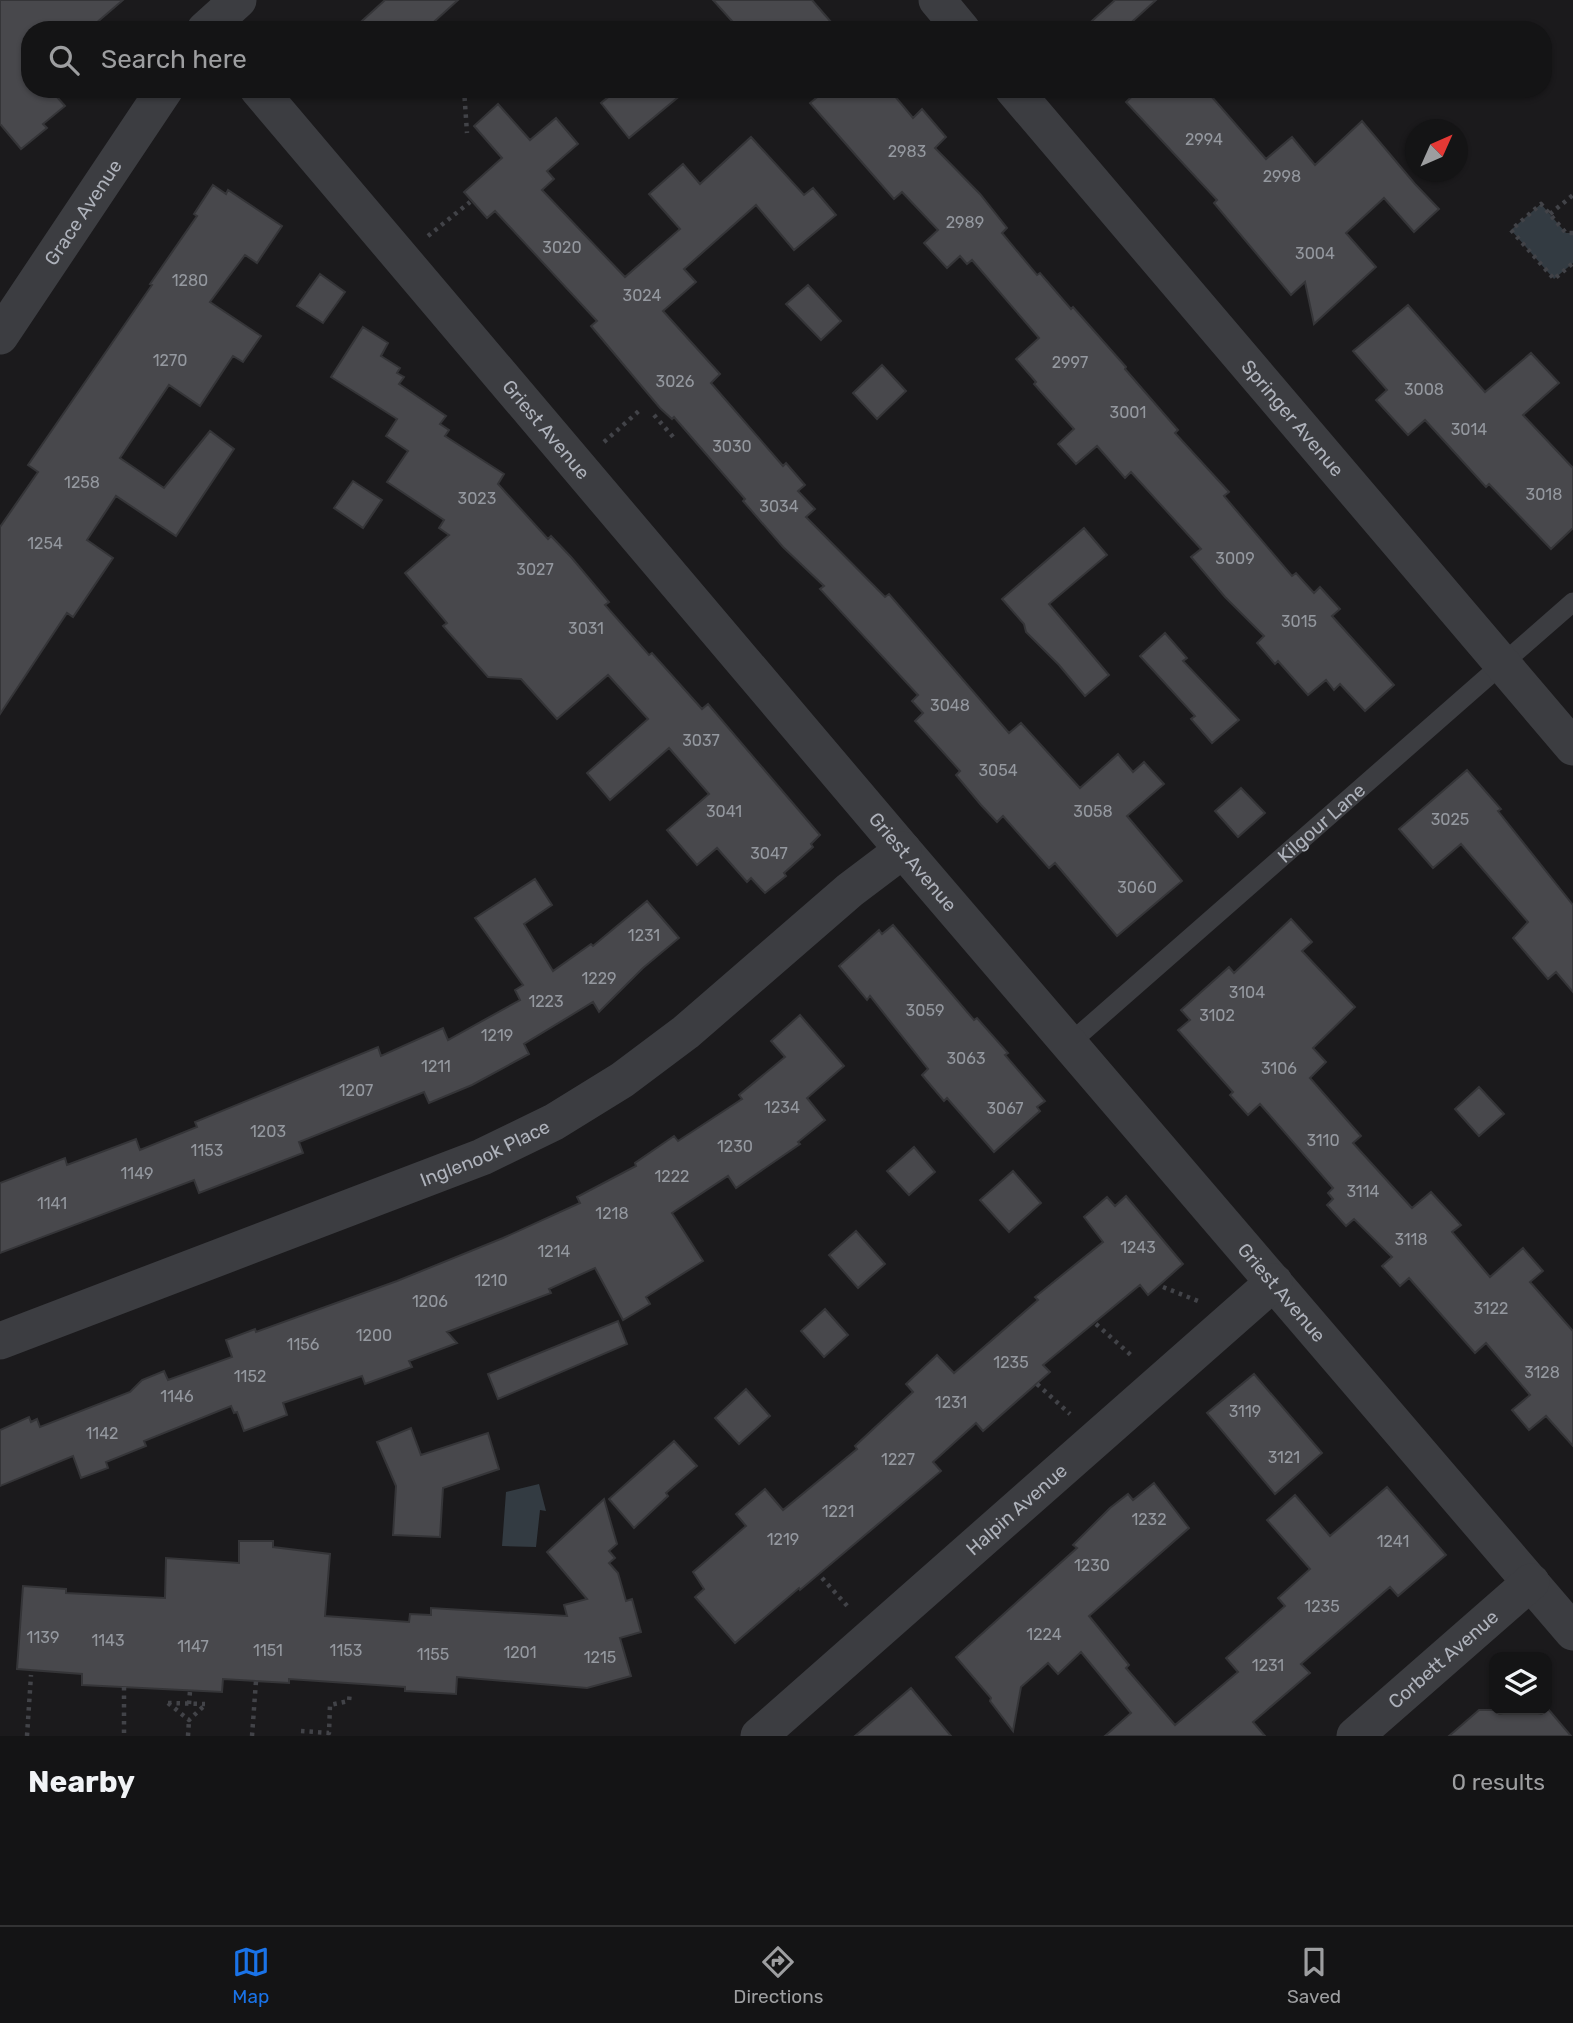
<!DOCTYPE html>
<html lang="en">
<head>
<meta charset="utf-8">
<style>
	:root { --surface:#141415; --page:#212122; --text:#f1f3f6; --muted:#9d9ea0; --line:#333334; --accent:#1a73e8 }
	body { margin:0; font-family:Rubik,sans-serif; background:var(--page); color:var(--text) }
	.controls { position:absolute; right:21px; bottom:21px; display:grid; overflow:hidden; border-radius:14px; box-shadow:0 2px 5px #0004 }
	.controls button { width:63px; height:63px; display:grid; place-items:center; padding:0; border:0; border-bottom:2px solid var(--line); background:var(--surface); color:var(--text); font:35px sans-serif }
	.compass { position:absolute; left:1405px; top:119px; width:63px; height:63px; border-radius:50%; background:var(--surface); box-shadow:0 2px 5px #0004; rotate:45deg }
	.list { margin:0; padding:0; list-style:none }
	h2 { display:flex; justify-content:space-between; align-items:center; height:91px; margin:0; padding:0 28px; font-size:30px }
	h2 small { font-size:23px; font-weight:400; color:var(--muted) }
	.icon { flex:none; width:38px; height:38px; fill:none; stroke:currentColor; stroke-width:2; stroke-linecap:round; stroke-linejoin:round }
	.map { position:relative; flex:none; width:1573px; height:1736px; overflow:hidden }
	.search { position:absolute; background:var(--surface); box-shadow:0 2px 5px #0004; left:21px; right:21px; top:21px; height:77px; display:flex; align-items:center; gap:18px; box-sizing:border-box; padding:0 24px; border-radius:28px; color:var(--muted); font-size:26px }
	.sheet { height:189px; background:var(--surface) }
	nav { display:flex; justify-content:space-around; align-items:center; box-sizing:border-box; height:98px; border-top:2px solid var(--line); background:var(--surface); font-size:19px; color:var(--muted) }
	nav a { display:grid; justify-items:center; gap:4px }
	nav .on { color:var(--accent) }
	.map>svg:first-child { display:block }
	.water { fill:#333b42 }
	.building { fill:#48484c; stroke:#353538; stroke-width:2 }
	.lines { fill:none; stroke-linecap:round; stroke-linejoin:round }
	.path { stroke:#424348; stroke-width:4.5; stroke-dasharray:3.5 5; stroke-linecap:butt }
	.lane { stroke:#3c3d41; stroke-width:19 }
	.street { stroke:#3c3d41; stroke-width:37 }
	.labels { text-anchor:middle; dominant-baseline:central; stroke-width:6; stroke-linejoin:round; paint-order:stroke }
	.number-label { font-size:16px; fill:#94989f }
	.street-label { font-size:19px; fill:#aeb2bb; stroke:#161517 }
</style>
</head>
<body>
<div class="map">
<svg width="1573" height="1736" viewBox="0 0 1573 1736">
	<rect width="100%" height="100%" fill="#1b1a1c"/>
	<path class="water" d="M1541 204 1566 233H1573V263L1554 279 1511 230Z
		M539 1484 546 1511 540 1510 536 1547 502 1546 506 1492Z"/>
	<path class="building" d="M0 0H123L88 30H30V89H50L65 106 43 124 47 128 21 149 0 124Z
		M385 0H458L425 30H352Z
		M713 0H812L838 30H740Z
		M1115 0H1156L1123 30H1082Z
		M618 89H688L629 138 601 103Z
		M827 89H889L913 118 922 109 946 137 935 148 980 194 1007 228 1002 233 1037 275 1040 273 1071 309 1073 307 1126 367 1125 369 1178 430 1175 433 1229 492 1224 496 1292 576 1296 573 1314 593 1320 587 1340 609 1332 616 1394 685 1365 711 1340 684 1334 690 1326 680 1308 695 1278 661 1275 664 1257 643 1264 636 1225 597 1191 557 1201 549 1131 472 1125 478 1097 446 1076 464 1058 444 1074 429 1034 384 1036 382 1016 359 1039 338 972 260 967 264 960 256 947 268 924 243 938 230 902 192 894 199 810 103Z
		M1140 89H1205L1266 159 1292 137 1315 165 1362 121 1415 184 1439 209 1414 232 1384 198 1346 233 1376 267 1314 324 1305 282 1291 295 1214 203 1217 200 1126 102Z
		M498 104 530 140 556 118 578 144 547 171 554 179 542 190 625 277 680 229 649 194 683 164 700 184 751 137 804 195 813 188 836 215 794 250 756 205 684 269 696 282 663 311 720 374 711 383 783 466 786 463 805 485 798 491 815 509 806 517 885 597 889 594 1009 733 1021 723 1080 788 1118 754 1133 772 1144 762 1164 784 1127 816 1182 881 1117 936 1055 863 1049 868 1003 816 997 822 981 805 956 775 960 771 915 721 923 713 912 701 918 695 820 589 824 586 783 547 743 501 745 499 674 417 672 419 660 408 591 326 597 321 495 211 487 218 464 192 502 158 474 126Z
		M213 185 226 194 228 190 282 226 257 263 245 255 210 302 261 336 243 362 233 356 200 406 169 385 120 458 164 488 210 431 234 449 176 536 116 496 87 540 113 558 73 617 67 613 0 714V527L38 472 28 465 152 285 150 284 197 216 194 214Z
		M320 274 345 292 323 323 297 306Z
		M808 285 841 321 821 340 786 304Z
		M1408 305 1485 392 1531 353 1559 383 1523 415 1573 468V528L1551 549 1489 484 1486 487 1425 420 1408 435 1376 400 1387 390 1353 351Z
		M363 327 388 343 381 356 400 368 397 373 404 377 399 384 446 416 440 424 449 430 445 436 504 474 498 484 548 539 551 536 571 557 609 602 605 605 649 655 652 653 702 709 708 704 820 835 811 844 813 847 784 873 786 876 765 893 751 878 747 882 717 848 697 865 667 830 709 794 669 748 610 800 587 773 648 719 608 675 557 719 521 679 488 677 443 626 447 623 405 573 449 535 439 528 444 520 387 482 408 451 386 436 397 419 331 377Z
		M882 365 906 391 877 419 853 393Z
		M353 481 382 500 363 528 334 508Z
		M1084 528 1107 555 1049 604 1109 675 1085 696 1059 665 1026 632 1024 624 1002 599Z
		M1165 633 1187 658 1183 661 1239 720 1212 743 1191 719 1195 716 1140 656Z
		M1467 770 1501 809 1498 811 1573 905V992L1556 972 1548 979 1513 938 1528 922 1461 844 1433 868 1399 829Z
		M1241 788 1265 813 1238 837 1215 811Z
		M535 879 552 905 524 924 553 971 591 944 593 946 647 901 679 938 643 968 599 1012 593 1002 524 1044 529 1054 472 1085 429 1103 424 1092 299 1142 303 1153 199 1193 194 1180 0 1253V1183L65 1158 67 1165 136 1139 140 1150 197 1127 195 1122 378 1047 381 1056 443 1028 448 1040 520 1000 515 990 523 985 475 918Z
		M1291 919 1312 942 1302 951 1355 1007 1313 1048 1326 1062 1310 1078 1361 1136 1353 1143 1412 1208 1431 1192 1461 1225 1452 1232 1490 1277 1523 1248 1543 1271 1530 1282 1573 1331V1446L1546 1416 1529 1430 1512 1410 1530 1395 1486 1343 1475 1353 1409 1278 1400 1286 1382 1266 1392 1257 1354 1219 1346 1226 1327 1205 1333 1199 1328 1193 1333 1188 1260 1104 1248 1115 1230 1095 1233 1092 1178 1030 1190 1020 1181 1010 1229 967 1234 973Z
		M893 925 974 1020 977 1018 1008 1053 1005 1055 1045 1101 1037 1107 1040 1111 994 1152 947 1098 944 1101 922 1075 928 1069 870 996 867 1000 839 966 879 930 882 934Z
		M800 1015 844 1066 807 1098 825 1120 798 1142 800 1144 736 1188 728 1176 672 1213 703 1261 646 1297 650 1304 623 1320 595 1268 549 1289 551 1293 447 1332 457 1343 409 1361 412 1367 365 1384 362 1376 283 1403 287 1415 244 1431 237 1412 234 1413 231 1406 144 1441 146 1446 106 1462 108 1468 81 1478 73 1456 0 1486V1430L29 1417 31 1422 37 1419 40 1427 130 1392 142 1380 164 1371 168 1380 232 1357 226 1340 255 1329 256 1332 397 1281 503 1238 580 1203 577 1197 636 1166 635 1163 674 1136 678 1141 742 1099 739 1095 785 1057 771 1041Z
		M1479 1087 1504 1114 1479 1136 1455 1109Z
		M914 1147 935 1172 909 1195 887 1171Z
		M1013 1171 1041 1203 1009 1232 980 1200Z
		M1126 1196 1183 1264 1148 1295 1140 1285 1043 1365 1050 1372 983 1431 976 1423 933 1462 941 1471 800 1590 799 1588 735 1643 695 1597 704 1589 693 1572 746 1526 736 1514 765 1489 783 1510 857 1449 855 1446 913 1392 906 1384 937 1355 954 1373 1038 1300 1035 1297 1103 1242 1084 1217 1107 1197 1115 1206Z
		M856 1231 885 1264 858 1288 829 1255Z
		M825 1309 848 1335 824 1357 801 1331Z
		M618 1321 627 1344 498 1399 488 1374Z
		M1254 1374 1322 1453 1275 1494 1207 1413Z
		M746 1389 770 1416 739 1444 715 1418Z
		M411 1428 421 1455 488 1433 499 1469 443 1488 440 1537 393 1535 396 1486 377 1442Z
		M674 1441 697 1466 666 1493 668 1496 634 1528 609 1499Z
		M1154 1483 1189 1528 1089 1616 1129 1665 1126 1668 1175 1725 1238 1672 1226 1658 1285 1606 1278 1598 1310 1569 1267 1520 1295 1495 1330 1536 1387 1487 1446 1555 1398 1596 1390 1587 1301 1664 1310 1673 1253 1722 1265 1736H1105L1131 1713 1081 1652 1058 1674 1048 1663 1021 1687 1013 1731 990 1701 991 1698 956 1657 1077 1548 1073 1545 1110 1508 1128 1494 1133 1500Z
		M604 1499 617 1544 609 1551 615 1558 609 1563 618 1573 626 1601 632 1599 641 1632 620 1638 631 1676 587 1688 457 1677 456 1694 405 1691V1687L289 1679V1683L223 1679 222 1692 82 1685V1674L17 1669 23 1586 66 1589V1593L165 1598 166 1558 239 1563V1541H273V1547L330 1554 325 1616 409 1622 410 1614 431 1615V1608L567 1616 564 1605 587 1599 547 1552Z
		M911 1688 951 1736H855Z
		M1479 1710H1549L1571 1736H1449Z"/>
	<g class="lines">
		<path class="path" d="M464 89 467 133
			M1550 214 1573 195
			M1573 233H1566L1541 204 1511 230 1554 279 1573 263
			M428 236 470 202
			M654 415 674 438
			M604 442 640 410
			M1163 1287 1198 1301
			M1096 1324 1132 1356
			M1037 1384 1070 1414
			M822 1578 850 1609
			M124 1687V1736
			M168 1703 189 1720 206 1704
			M168 1703 205 1704
			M189 1704 190 1691
			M301 1731 329 1733 330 1705 349 1701 350 1692
			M27 1736 31 1675
			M188 1736 189 1720
			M252 1736 256 1681"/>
		<path class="lane" id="s1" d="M1070 1043 1573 602"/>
		<g class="street">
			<path d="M937 0 962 30"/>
			<path d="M205 30 238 0"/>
			<path id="s2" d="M258 89 903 850 1573 1632"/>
			<path id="s3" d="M1013 89 1573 747"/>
			<path id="s4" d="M0 336 165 89"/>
			<path id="s5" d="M0 1341 482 1157 554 1122 622 1080 686 1032 850 890 903 850"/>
			<path id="s6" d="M759 1736 1274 1282"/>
			<path id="s7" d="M1355 1736 1531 1582"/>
		</g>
	</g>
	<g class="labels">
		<g class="number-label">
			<text x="1204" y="139">2994</text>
			<text x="907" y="151">2983</text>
			<text x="1282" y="176">2998</text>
			<text x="965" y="222">2989</text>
			<text x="562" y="247">3020</text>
			<text x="1315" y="253">3004</text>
			<text x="190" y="280">1280</text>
			<text x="642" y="295">3024</text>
			<text x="170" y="360">1270</text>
			<text x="1070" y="362">2997</text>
			<text x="675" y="381">3026</text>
			<text x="1424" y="389">3008</text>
			<text x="1128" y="412">3001</text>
			<text x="1469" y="429">3014</text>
			<text x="732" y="446">3030</text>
			<text x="82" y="482">1258</text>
			<text x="1544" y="494">3018</text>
			<text x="477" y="498">3023</text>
			<text x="779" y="506">3034</text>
			<text x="45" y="543">1254</text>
			<text x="1235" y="558">3009</text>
			<text x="535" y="569">3027</text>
			<text x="1299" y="621">3015</text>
			<text x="586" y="628">3031</text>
			<text x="950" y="705">3048</text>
			<text x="701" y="740">3037</text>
			<text x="998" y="770">3054</text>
			<text x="724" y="811">3041</text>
			<text x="1093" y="811">3058</text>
			<text x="1450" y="819">3025</text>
			<text x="769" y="853">3047</text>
			<text x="1137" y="887">3060</text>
			<text x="644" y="935">1231</text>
			<text x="599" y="978">1229</text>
			<text x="1247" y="992">3104</text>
			<text x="546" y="1001">1223</text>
			<text x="925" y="1010">3059</text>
			<text x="1217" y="1015">3102</text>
			<text x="497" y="1035">1219</text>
			<text x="966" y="1058">3063</text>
			<text x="436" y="1066">1211</text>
			<text x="1279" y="1068">3106</text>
			<text x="356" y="1090">1207</text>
			<text x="782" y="1107">1234</text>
			<text x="1005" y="1108">3067</text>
			<text x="268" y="1131">1203</text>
			<text x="1323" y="1140">3110</text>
			<text x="735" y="1146">1230</text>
			<text x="207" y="1150">1153</text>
			<text x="137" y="1173">1149</text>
			<text x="672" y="1176">1222</text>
			<text x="1363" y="1191">3114</text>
			<text x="52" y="1203">1141</text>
			<text x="612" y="1213">1218</text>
			<text x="1411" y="1239">3118</text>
			<text x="1138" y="1247">1243</text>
			<text x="554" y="1251">1214</text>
			<text x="491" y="1280">1210</text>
			<text x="430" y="1301">1206</text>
			<text x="1491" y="1308">3122</text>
			<text x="374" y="1335">1200</text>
			<text x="303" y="1344">1156</text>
			<text x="1011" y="1362">1235</text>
			<text x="1542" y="1372">3128</text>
			<text x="250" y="1376">1152</text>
			<text x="177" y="1396">1146</text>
			<text x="951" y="1402">1231</text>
			<text x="1245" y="1411">3119</text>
			<text x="102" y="1433">1142</text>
			<text x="1284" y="1457">3121</text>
			<text x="898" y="1459">1227</text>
			<text x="838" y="1511">1221</text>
			<text x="1149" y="1519">1232</text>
			<text x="783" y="1539">1219</text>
			<text x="1393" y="1541">1241</text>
			<text x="1092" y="1565">1230</text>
			<text x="1322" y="1606">1235</text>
			<text x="1044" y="1634">1224</text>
			<text x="43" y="1637">1139</text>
			<text x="108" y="1640">1143</text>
			<text x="193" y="1646">1147</text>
			<text x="268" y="1650">1151</text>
			<text x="346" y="1650">1153</text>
			<text x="520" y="1652">1201</text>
			<text x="433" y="1654">1155</text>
			<text x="600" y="1657">1215</text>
			<text x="1268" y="1665">1231</text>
		</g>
		<g class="street-label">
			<text stroke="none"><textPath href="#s4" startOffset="149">Grace Avenue</textPath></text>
			<text stroke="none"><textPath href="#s3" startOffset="432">Springer Avenue</textPath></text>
			<text stroke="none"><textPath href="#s2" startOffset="446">Griest Avenue</textPath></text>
			<text stroke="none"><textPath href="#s1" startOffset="334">Kilgour Lane</textPath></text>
			<text stroke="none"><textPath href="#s2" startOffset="1013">Griest Avenue</textPath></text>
			<text stroke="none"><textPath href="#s5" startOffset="520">Inglenook Place</textPath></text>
			<text stroke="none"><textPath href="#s2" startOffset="1580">Griest Avenue</textPath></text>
			<text stroke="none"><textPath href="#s6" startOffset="343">Halpin Avenue</textPath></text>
			<text stroke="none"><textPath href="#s7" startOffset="117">Corbett Avenue</textPath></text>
		</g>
	</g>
</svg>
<div class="controls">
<button><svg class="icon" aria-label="layers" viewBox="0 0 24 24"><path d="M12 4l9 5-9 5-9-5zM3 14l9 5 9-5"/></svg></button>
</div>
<svg class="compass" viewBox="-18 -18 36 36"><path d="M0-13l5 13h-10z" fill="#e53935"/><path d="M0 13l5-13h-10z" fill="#9d9ea0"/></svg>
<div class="search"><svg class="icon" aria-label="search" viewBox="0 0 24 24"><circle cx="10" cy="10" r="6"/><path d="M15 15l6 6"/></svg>Search here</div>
</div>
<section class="sheet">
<h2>Nearby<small>0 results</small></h2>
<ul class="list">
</ul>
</section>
<nav>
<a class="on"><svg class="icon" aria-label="map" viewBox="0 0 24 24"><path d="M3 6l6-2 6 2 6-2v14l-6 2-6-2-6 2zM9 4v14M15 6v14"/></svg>Map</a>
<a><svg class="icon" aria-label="directions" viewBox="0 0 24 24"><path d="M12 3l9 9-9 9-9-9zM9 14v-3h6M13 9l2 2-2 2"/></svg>Directions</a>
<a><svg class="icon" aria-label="saved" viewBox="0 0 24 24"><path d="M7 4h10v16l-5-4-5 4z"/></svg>Saved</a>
</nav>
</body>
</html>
